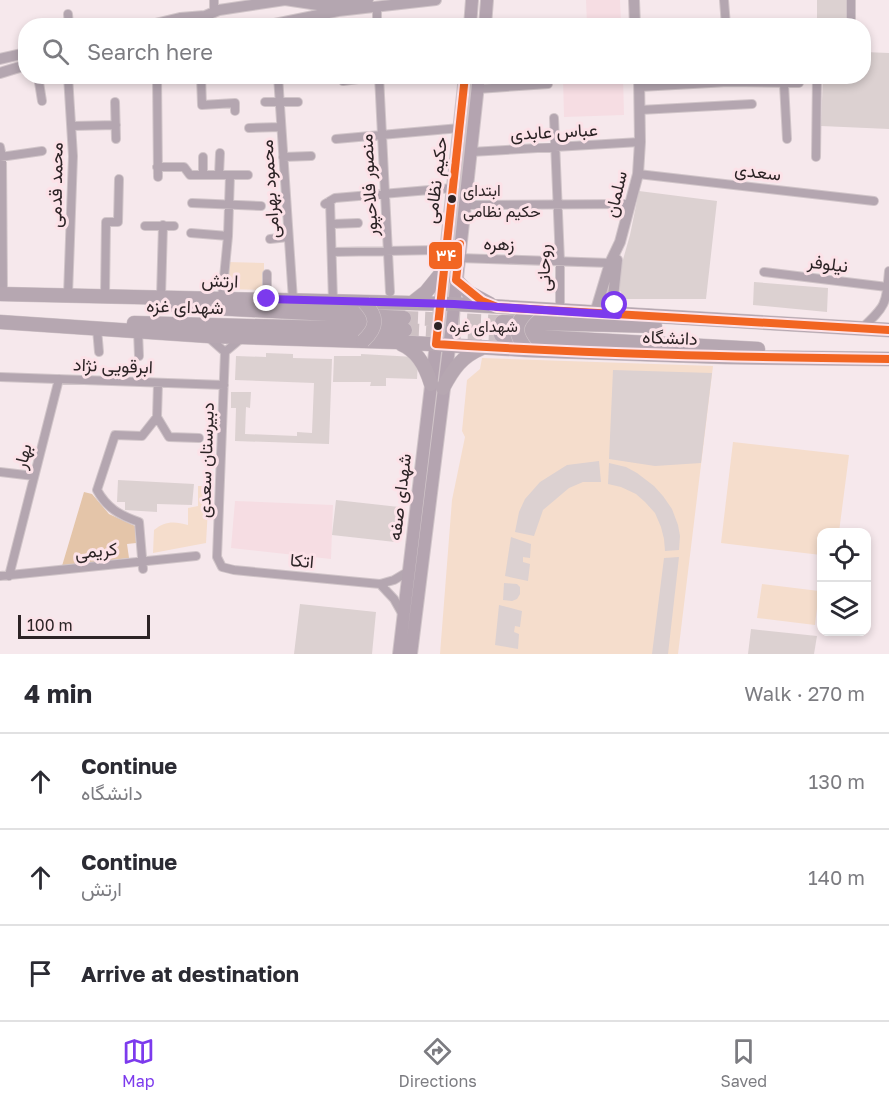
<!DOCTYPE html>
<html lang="en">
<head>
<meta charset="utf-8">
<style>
	:root { --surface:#fff; --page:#f7f7f7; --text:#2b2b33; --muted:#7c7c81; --line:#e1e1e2; --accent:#7c3aed }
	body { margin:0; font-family:"Golos Text",Vazirmatn,sans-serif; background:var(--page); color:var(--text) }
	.controls { position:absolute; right:18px; bottom:18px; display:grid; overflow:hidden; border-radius:12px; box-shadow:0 3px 9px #0003 }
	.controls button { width:54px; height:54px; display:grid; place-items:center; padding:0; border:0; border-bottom:2px solid var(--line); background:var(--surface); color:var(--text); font:30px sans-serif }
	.scale { position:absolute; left:18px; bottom:15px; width:132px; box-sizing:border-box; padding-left:6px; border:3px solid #2c2325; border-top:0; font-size:16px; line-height:21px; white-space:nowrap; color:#2c2325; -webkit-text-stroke:4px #fce2e8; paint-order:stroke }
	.stop { position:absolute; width:18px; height:18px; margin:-14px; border:4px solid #7c3aed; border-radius:50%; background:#fff }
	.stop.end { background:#7c3aed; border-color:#fff; box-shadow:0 2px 6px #0008 }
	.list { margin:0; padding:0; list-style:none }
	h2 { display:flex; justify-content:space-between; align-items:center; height:78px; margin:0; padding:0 24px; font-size:26px }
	h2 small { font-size:20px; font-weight:400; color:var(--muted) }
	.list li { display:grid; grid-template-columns:39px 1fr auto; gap:18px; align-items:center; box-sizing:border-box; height:96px; padding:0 24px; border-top:2px solid var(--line) }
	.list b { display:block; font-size:22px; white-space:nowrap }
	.list p { margin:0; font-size:20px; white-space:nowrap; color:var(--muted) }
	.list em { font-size:20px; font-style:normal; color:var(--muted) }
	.icon { flex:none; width:33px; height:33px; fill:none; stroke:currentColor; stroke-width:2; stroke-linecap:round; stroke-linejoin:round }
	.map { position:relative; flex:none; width:889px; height:654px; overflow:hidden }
	.search { position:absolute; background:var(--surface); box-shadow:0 3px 9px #0003; left:18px; right:18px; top:18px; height:66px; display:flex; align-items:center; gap:15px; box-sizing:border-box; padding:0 21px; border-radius:24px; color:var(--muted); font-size:22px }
	.sheet { height:366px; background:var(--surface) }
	nav { display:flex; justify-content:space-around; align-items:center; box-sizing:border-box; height:84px; border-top:2px solid var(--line); background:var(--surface); font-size:16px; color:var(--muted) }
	nav a { display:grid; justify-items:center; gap:3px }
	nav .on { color:var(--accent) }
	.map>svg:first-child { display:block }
	.built { fill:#f6dde3 }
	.green { fill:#f5ddcc }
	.forest { fill:#e4c5a9 }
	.building { fill:#dcd1d1 }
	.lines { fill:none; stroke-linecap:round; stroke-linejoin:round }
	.primary-tunnel { stroke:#cec1c4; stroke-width:14; stroke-dasharray:14 7; stroke-linecap:butt }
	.minor-casing { stroke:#d1c5c9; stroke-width:10 }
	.tertiary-casing { stroke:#d1c5c9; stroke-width:12 }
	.secondary-casing { stroke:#d1c5c9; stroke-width:14 }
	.primary-casing { stroke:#d1c5c9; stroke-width:15 }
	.minor { stroke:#b4a6b0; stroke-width:8 }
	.tertiary { stroke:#b4a6b0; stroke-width:10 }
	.secondary { stroke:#b4a4b0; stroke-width:12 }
	.primary { stroke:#b6a7b1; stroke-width:14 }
	.primary-bridge-casing { stroke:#d1c5c9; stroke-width:15; stroke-linecap:butt }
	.primary-bridge { stroke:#b6a7b1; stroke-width:14 }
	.bus-1-casing { stroke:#fce2e8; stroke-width:12 }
	.bus-1 { stroke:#f26522; stroke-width:8 }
	.route { stroke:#7c3aed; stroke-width:8 }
	.bus-dot { fill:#2c2325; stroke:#fce2e8; stroke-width:2 }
	.labels { text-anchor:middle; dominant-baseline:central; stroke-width:6; stroke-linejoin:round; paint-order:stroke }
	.bus-label { font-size:16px; fill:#2c2325; stroke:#fce2e8; text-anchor:start }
	.street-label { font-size:18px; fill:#2c2325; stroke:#fce2e8 }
	.line-badge { stroke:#fce2e8; stroke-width:2 }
	.badge-label { font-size:16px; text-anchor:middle; font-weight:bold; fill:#fff }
</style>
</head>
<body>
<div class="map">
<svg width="889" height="654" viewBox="0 0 889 654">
	<rect width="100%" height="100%" fill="#f6e8ec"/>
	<path class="built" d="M586 0H620L621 25H587Z
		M563 77H623L624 115 564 117Z
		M235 501 333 505 331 559 231 548Z"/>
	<path class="green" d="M227 262 264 263V290L225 289Z
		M482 358 713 366 678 654H440L452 500 465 437 462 431 467 380 480 369Z
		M733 442 849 455 839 532H822L821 555 721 543Z
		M198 486H205V492L209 491 206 543 153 553 154 530C165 521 174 521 188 525V508L198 506Z
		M762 584 819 591 815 625 757 618Z"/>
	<path class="forest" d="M84 492 92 494 109 514 135 526 136 543 127 544 129 558 62 566Z"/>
	<path class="building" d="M817 0H847V26H817Z
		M864 52 889 53V129L821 126 823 76H864Z
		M639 191 717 201 706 299H625L616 284 630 235Z
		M754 282 828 288 827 312 753 305Z
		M266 353 293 354V358L332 359 329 444 235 441 236 408H231V392H251L250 408 246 407 245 434 297 436V432L312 433 314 383 235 380 236 356 266 357Z
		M361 354 415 357 418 361 417 379 386 378V386H370L371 382H333L334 356H361Z
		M613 370 712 373 701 463 655 466 609 459Z
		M599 461 601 482H583L569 488 543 510 534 536 515 532 519 512 525 499 540 482 567 465Z
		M609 463 626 467 637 473 654 486 663 496 672 509 678 525 680 536 679 550 665 551 664 539 661 527 655 513 645 502 636 494 621 487 608 484Z
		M118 480 194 484 192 505 157 504V512L125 510V502H117Z
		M336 500 399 507 395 542 332 535Z
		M511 537 531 544 530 558 523 557V562L530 564 528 581 505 576Z
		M679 557 668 654H652L664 558Z
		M504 583 517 584 520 587V594L517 599 512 601 503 600Z
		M300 604 376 612 372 654H294Z
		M499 605 522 611 520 627 515 626 514 632 519 634 518 649 495 645Z
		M751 629 817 636 814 654H748Z"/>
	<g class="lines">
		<path class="primary-tunnel" d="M404 318 502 322
			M405 330 501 335"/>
		<defs>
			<path id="minor" d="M724 0 726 26
				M851 0V26
				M377 8V26
				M214 12V0
				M68 14 69 26
				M799 24V26
				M38 76 42 101
				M157 76 158 177
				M201 76 202 105 235 103V111
				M278 76 293 300
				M379 76 390 292
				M343 81 381 76
				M784 84 787 139
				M640 87 728 82 799 83
				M478 89 548 84
				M115 102 116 139
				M265 102H298
				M640 110 752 104
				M554 118 560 261V311
				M72 126 116 125
				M249 128 281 127
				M336 139 460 128
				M0 147 2 157 3 294
				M471 152 640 142
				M0 157 42 151
				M283 157 311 156
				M816 157 817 76
				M157 167H184L190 175H248
				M638 174 874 201
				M203 175V157
				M219 175 220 153
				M330 201 333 301
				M192 203 261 206
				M325 204 335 198 453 188
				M465 205 629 204
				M332 224 358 223
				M145 226H174
				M191 233 228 236
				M270 239 288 237
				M332 252 438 250
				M459 258 610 263
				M764 272 887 287
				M267 274V299
				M68 295 73 156 68 76
				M105 296 106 222H118L119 179
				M161 297 163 225
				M222 298 228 236 230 175
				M97 329 99 352
				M861 329C886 306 886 305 889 271
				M138 332 139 356
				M208 337 225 352
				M225 352 217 557 222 567 234 570 380 584 394 580 409 571
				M225 352 243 337
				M0 377 224 385
				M157 417 158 383
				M0 472 34 476
				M143 569 139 522C119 515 107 508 97 490L115 435 142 436 157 417 169 437 199 438
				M0 576 196 556
				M9 576 59 379
				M380 584 394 599 403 615"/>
			<path id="tertiary" d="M634 0 635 26
				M147 26 180 18 205 16 219 10 285 0 318 5 368 0
				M265 26 338 11 436 0
				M0 59 26 53
				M0 73 26 65
				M617 260 613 297 618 315
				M595 313 610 263 620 242 638 174 640 142 639 76"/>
			<path id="secondary" d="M470 26 472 0
				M485 26 487 0
				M399 654 436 344 465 76
				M411 654 452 324 479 76"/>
			<path id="primary" d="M456 280 468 292 490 304
				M0 294 454 304 889 330
				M412 303 426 292 443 271
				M176 306 404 318
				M0 322 208 336 396 342 527 350 726 357 889 359
				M502 322 655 326
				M134 323 405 330
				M501 335 758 349
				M401 344C418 351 426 367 431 384
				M443 388C453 369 462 356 482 348"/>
		</defs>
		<use href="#minor" class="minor-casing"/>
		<use href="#tertiary" class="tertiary-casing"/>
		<use href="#secondary" class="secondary-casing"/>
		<use href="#primary" class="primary-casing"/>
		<use href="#minor" class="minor"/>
		<use href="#tertiary" class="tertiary"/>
		<use href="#secondary" class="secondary"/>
		<use href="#primary" class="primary"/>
		<defs>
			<path id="primary-bridge" d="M363 341C378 327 378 317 364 302
				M527 350C513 333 514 323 530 309"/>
		</defs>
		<use href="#primary-bridge" class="primary-bridge-casing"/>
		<use href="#primary-bridge" class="primary-bridge"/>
		<defs>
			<path id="bus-1" d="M465 76 436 344C587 354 738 357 889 359
				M460 244 456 280 482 301 497 307 889 330"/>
		</defs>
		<use href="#bus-1" class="bus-1-casing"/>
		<use href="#bus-1" class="bus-1"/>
	</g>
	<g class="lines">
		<path class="route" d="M267 299 454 304 618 315 615 305"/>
	</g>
	<g class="bus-dot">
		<circle cx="452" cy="199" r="5"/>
		<circle cx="438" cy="326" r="5"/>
	</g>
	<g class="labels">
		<g class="bus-label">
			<text x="463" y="190">ابتدای<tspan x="463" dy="21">حکیم نظامی</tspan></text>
			<text x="449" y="326">شهدای غره</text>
		</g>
		<g class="street-label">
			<text transform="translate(554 131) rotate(-3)">عباس عابدی</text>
			<text transform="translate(758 171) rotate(7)">سعدی</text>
			<text transform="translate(435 180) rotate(-83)">حکیم نظامی</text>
			<text transform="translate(55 185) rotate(-89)">محمد قدمی</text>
			<text transform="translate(368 185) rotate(-93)">منصور فلاحپور</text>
			<text transform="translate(269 189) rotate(-94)">محمود بهرامی</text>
			<text transform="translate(615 194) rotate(-77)">سلمان</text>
			<text transform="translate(499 243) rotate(2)">زهره</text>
			<text transform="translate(828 263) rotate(7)">نیلوفر</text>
			<text transform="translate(543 268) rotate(-91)">روحانی</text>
			<text transform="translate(220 280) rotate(2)">ارتش</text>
			<text transform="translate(185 306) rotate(2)">شهدای غزه</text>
			<text transform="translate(670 337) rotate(2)">دانشگاه</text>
			<text transform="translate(113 365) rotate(2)">ابرقویی نژاد</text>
			<text transform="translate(22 456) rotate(-76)">بهار</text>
			<text transform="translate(205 460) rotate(-88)">دبیرستان سعدی</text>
			<text transform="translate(399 497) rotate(-83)">شهدای صفه</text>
			<text transform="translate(96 550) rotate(-6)">کریمی</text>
			<text transform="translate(302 560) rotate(5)">اتکا</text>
		</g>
	</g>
	<rect class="line-badge" x="428" y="241" width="35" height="29" rx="6" fill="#f26522"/>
	<g class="badge-label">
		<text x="446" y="261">۳۴</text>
	</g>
</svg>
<div class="controls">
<button><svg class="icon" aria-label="locate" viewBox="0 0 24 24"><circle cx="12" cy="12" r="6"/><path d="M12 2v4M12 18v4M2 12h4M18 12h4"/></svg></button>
<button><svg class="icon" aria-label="layers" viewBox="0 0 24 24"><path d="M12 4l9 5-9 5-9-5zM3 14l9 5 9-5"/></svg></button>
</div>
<div class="scale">100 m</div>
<div class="stop" style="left:615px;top:305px"></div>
<div class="stop end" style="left:267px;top:299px"></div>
<div class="search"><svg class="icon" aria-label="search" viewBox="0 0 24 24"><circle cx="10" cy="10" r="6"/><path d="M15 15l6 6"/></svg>Search here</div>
</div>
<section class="sheet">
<h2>4 min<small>Walk · 270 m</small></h2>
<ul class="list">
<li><svg class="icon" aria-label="ahead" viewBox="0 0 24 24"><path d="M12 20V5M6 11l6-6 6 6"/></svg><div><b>Continue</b><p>دانشگاه</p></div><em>130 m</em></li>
<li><svg class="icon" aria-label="ahead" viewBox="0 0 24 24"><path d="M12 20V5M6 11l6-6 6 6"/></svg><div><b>Continue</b><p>ارتش</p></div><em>140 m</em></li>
<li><svg class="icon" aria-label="arrive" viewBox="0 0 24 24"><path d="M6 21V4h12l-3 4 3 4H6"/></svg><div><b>Arrive at destination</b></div></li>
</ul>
</section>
<nav>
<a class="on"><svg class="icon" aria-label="map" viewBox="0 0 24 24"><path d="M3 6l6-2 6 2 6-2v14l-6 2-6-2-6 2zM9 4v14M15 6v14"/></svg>Map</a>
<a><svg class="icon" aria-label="directions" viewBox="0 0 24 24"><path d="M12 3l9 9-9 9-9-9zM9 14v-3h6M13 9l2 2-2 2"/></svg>Directions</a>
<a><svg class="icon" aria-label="saved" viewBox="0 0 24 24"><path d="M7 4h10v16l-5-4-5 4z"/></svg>Saved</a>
</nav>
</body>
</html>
